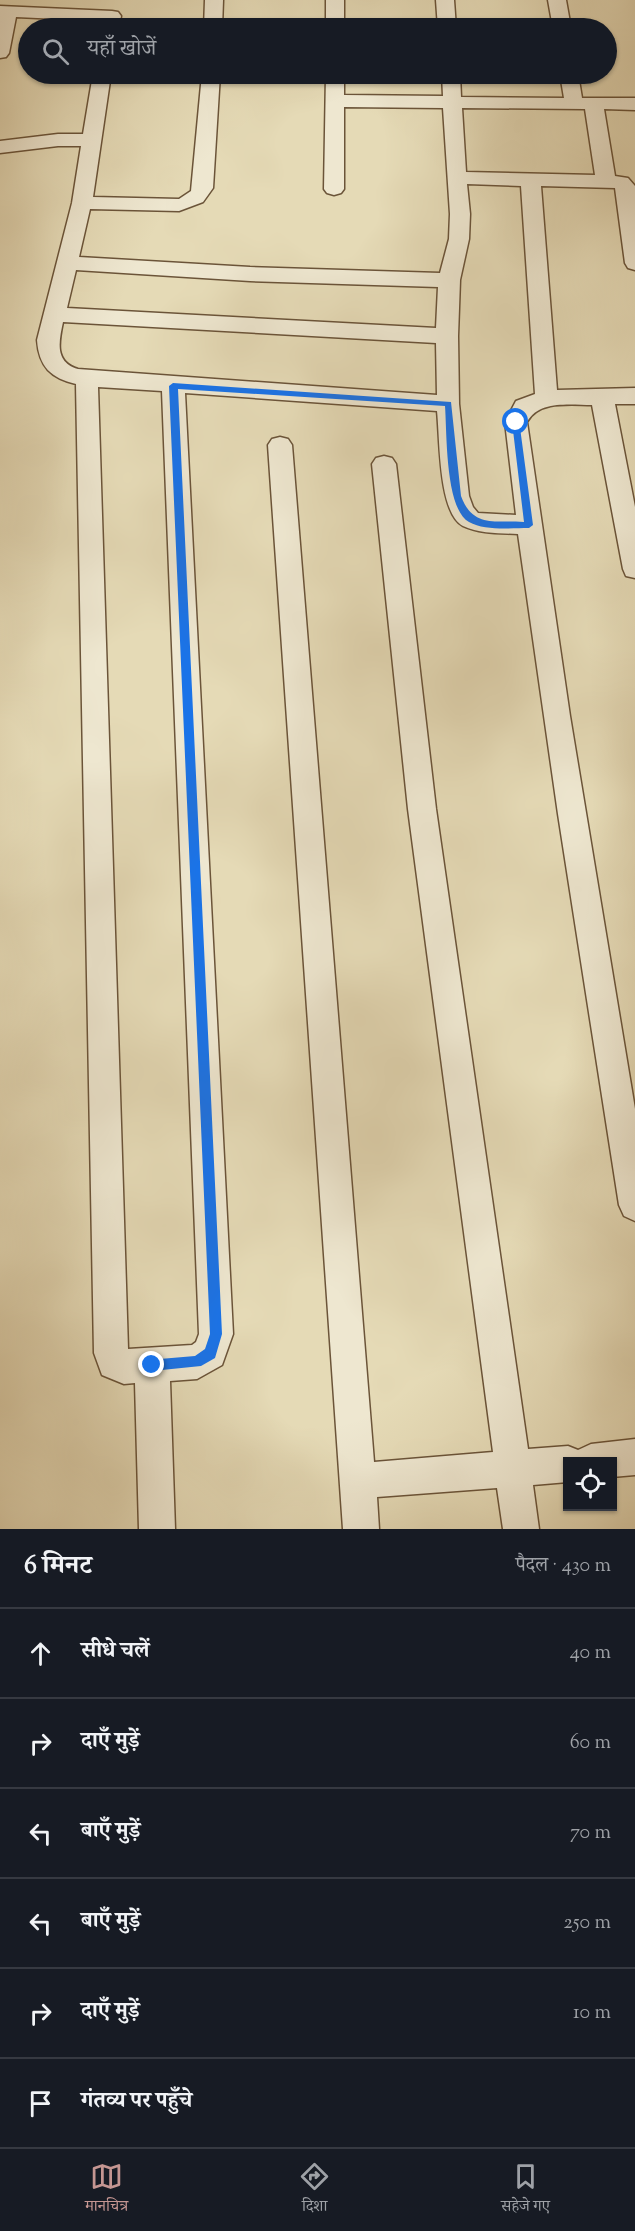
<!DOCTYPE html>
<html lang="hi">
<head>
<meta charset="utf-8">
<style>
	:root { --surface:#171b24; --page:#20242c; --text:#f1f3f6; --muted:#9ea1a6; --line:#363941; --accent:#c59692 }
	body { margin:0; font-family:"Sorts Mill Goudy","Noto Serif Devanagari",serif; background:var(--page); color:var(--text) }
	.controls { position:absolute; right:18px; bottom:18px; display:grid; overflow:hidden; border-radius:0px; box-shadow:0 2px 4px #0004 }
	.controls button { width:54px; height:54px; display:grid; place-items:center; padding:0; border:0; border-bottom:2px solid var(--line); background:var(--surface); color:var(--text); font:30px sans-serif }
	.stop { position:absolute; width:18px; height:18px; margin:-14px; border:4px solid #1a73e8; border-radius:50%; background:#fff }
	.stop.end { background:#1a73e8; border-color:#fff; box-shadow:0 2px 6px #0008 }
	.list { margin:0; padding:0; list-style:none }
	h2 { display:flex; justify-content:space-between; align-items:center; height:78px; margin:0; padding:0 24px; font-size:26px }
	h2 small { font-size:20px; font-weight:400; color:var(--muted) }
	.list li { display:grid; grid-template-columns:39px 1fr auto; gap:18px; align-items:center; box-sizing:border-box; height:90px; padding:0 24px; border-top:2px solid var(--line) }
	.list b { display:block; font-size:22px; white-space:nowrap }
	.list em { font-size:20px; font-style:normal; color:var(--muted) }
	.icon { flex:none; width:33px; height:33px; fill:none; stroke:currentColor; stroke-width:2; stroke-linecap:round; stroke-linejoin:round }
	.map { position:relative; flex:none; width:635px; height:1529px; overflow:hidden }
	.search { position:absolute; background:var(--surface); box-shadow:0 2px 4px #0004; left:18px; right:18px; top:18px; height:66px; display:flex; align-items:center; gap:15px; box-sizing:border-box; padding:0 21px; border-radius:33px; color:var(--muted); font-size:22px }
	.sheet { height:618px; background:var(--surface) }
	nav { display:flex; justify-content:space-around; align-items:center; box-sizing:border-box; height:84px; border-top:2px solid var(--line); background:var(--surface); font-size:16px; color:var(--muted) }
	nav a { display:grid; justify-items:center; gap:3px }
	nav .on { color:var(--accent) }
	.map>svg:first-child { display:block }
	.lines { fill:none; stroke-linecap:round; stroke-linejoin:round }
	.minor-casing { stroke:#6b5439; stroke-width:3 }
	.minor { fill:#eee7d0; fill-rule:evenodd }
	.route { fill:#1a73e8 }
</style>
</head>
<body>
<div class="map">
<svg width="635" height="1529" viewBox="0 0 635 1529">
	<rect width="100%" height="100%" fill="#e5dab6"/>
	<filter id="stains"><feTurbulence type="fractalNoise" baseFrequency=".00333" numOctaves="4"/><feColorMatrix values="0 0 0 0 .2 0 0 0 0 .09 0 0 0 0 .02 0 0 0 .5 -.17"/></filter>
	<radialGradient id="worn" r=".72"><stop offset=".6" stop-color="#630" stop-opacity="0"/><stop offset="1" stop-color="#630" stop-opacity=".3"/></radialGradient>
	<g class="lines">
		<defs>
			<path id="minor" d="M205 0H223L222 28H204Z
				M326 0H344V28H326Z
				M436 0H454L456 28H438Z
				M548 0H566L571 28H553Z
				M0 6 112 11 118 12 121 16 119 28H101L102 21 16 17 9 53 6 57 0 58Z
				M93 74H111L93 197 179 199 191 191 202 74H220L213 188 203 202 179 211 90 209 79 257 250 267 440 273 449 239 450 214 443 108 344 107V189L341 193 334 195 327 193 324 189 326 74H344V95L443 96 442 74H460L461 97 564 98 560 74H578L582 98H635V110L604 109 615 176 628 178 635 186V270L628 268 625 263 615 188 541 186 557 390 635 388V404H615L635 507V578L626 576 623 569 592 405C570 405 539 400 527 422L570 716 635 1109V1221L624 1216 619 1205 558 814 518 534C500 533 480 534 463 526 438 513 440 437 437 411L185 393 233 1334 222 1365 197 1379 170 1381 175 1529H139L135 1383 124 1384 102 1375 94 1353 76 384C51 378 39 367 37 340L72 203 81 146H58L0 153V141L58 134H83ZM462 108 585 109 595 175 466 172ZM467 184 521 186 535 394 516 401 505 422 516 515 478 513 473 507 469 496 459 404 458 336 460 280 469 239 470 214ZM76 270 250 281 438 287 436 328 67 308ZM63 322 436 343 437 395 78 369C54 362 59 341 63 322ZM98 387 162 391 199 1334 196 1342 192 1345 128 1349Z
				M280 437 288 439 292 445 374 1462 493 1452 408 809 372 464 376 458 384 456 392 458 396 464 436 809 528 1449 568 1446 578 1450 591 1444 635 1439V1475L612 1477V1462H568V1482L533 1485 539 1529H503L497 1488 377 1497 379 1529H343L268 445 272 439Z"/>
		</defs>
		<use href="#minor" class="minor-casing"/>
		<use href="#minor" class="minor"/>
	</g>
	<path class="route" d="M173 383 451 402 461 496C473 528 494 520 524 522L512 422 519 420 533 525 529 528C510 528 485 531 469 522 445 509 447 433 445 406L178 389 222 1334 215 1358 201 1366 152 1371 148 1369 146 1365 148 1360 195 1356 205 1349 210 1334 169 386Z"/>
	<rect width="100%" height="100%" filter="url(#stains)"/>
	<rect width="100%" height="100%" fill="url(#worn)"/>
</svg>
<div class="controls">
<button><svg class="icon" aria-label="locate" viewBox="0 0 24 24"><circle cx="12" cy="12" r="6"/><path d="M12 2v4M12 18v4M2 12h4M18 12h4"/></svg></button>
</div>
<div class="stop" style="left:516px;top:422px"></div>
<div class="stop end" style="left:152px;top:1365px"></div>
<div class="search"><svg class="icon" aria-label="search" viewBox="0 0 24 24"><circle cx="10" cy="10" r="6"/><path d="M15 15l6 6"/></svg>यहाँ खोजें</div>
</div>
<section class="sheet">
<h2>6 मिनट<small>पैदल · 430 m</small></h2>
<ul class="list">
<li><svg class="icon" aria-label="ahead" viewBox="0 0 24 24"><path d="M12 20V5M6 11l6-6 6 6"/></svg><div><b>सीधे चलें</b></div><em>40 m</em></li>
<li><svg class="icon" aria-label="right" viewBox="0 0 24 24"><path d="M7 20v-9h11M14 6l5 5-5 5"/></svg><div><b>दाएँ मुड़ें</b></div><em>60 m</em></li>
<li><svg class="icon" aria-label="left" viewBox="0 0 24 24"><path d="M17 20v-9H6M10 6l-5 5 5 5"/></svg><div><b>बाएँ मुड़ें</b></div><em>70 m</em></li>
<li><svg class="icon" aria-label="left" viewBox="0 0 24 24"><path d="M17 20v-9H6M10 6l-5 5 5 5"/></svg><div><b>बाएँ मुड़ें</b></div><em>250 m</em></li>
<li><svg class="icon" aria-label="right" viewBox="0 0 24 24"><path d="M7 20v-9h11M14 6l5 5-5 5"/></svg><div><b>दाएँ मुड़ें</b></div><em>10 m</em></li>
<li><svg class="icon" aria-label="arrive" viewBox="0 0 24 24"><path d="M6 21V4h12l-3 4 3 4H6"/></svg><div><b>गंतव्य पर पहुँचे</b></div></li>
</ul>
</section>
<nav>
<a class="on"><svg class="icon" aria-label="map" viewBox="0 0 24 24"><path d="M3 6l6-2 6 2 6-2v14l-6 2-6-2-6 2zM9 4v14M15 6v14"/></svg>मानचित्र</a>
<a><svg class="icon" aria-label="directions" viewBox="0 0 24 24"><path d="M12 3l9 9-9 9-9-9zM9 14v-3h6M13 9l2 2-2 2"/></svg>दिशा</a>
<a><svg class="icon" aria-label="saved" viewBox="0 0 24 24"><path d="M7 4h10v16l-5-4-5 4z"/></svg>सहेजे गए</a>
</nav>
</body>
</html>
